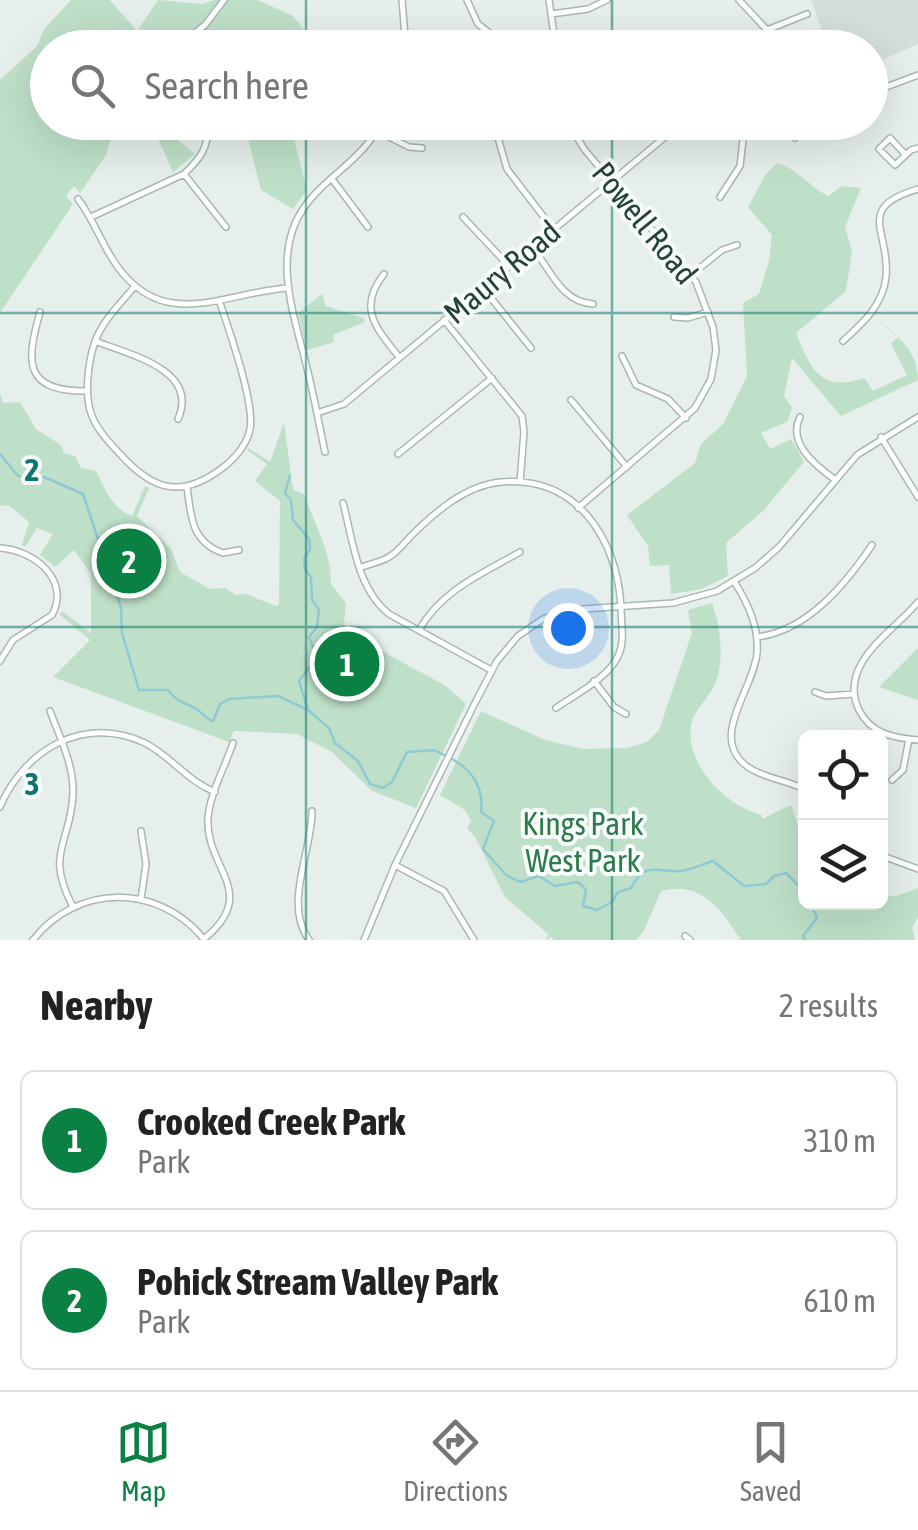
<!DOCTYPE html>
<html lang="en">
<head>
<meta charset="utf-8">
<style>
	:root { --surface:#fff; --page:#f6f6f6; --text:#222; --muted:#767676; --line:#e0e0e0; --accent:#0b8043 }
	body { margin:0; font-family:"Asap Condensed",sans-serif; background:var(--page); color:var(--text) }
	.controls { position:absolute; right:30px; bottom:30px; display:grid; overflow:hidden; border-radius:15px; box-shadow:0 10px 40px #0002 }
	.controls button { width:90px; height:90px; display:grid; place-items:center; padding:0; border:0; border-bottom:2px solid var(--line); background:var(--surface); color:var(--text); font:50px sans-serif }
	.you { position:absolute; left:568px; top:628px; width:35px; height:35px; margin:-25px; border:8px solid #fff; border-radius:50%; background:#1a73e8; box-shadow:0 0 0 15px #1a73e833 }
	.badge { display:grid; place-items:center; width:65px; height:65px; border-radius:50%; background:var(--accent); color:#fff; font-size:32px; font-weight:700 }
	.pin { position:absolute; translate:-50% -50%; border:5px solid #fff; box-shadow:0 2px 10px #0006 }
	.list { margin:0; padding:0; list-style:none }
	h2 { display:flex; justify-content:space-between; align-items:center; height:130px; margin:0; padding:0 40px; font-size:42px }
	h2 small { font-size:32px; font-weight:400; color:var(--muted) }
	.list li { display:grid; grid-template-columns:65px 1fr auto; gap:30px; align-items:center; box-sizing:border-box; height:140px; margin:0 20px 20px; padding:0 20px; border:2px solid var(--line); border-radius:15px }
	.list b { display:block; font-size:38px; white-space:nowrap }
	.list p { margin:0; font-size:32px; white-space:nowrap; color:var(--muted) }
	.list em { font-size:32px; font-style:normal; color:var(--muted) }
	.icon { flex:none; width:55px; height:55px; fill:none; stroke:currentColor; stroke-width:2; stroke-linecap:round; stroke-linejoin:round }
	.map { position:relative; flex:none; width:918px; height:940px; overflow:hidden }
	.search { position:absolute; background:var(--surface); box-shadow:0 10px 40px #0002; left:30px; right:30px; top:30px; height:110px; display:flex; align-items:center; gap:25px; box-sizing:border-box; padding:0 35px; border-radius:55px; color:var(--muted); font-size:38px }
	.sheet { height:450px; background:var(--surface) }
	nav { display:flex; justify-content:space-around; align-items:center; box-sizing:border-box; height:140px; border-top:2px solid var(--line); background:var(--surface); font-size:28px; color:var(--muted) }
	nav a { display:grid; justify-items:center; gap:5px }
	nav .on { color:var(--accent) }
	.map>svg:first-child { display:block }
	.built { fill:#d4dfda }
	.green { fill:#bfe0c8 }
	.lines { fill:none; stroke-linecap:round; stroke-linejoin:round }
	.stream { stroke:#8ec9d4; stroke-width:2.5 }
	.minor-casing { stroke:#a8b8b2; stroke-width:8 }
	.tertiary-casing { stroke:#a8b8b2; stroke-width:8 }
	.minor { stroke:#fff; stroke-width:5 }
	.tertiary { stroke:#fff; stroke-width:5 }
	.grid { fill:none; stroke:#0f766e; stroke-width:2.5; stroke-opacity:0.55 }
	.labels { text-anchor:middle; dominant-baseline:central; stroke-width:8; stroke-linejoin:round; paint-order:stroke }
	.street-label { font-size:32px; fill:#24423a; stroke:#f7fbf9 }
	.park-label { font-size:32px; fill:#2d7a4b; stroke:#f7fbf9 }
	.grid-label { font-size:32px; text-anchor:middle; font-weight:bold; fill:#0f766e; stroke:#f7fbf9; stroke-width:8; stroke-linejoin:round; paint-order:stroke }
</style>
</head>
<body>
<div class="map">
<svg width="918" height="940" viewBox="0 0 918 940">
	<rect width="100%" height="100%" fill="#e6efeb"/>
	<path class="built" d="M811 0H918V44L871 65 870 48 828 47Z"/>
	<path class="green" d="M71 0H110L137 31 158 0 202 4 214 0H258L293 16 309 35 354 36 351 48H226L225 45 217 48H48V122L115 123 106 155 80 193 74 186 66 196 73 204 0 313V80L37 46 45 28Z
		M151 123H174L175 138 195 154 173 172Z
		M244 123H290L307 190 293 209 261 190Z
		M777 163C797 169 809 186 828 196L842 186 861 188 845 227 852 251 846 291 796 333C811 369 820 393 864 378L873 391 907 375 891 344 898 337 875 318C897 334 918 351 918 380L841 416 792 358 784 396 792 408 787 422 761 433 770 449 791 439 804 462 763 511 726 543 728 576 701 589 671 594 669 565 650 566 648 546 627 515 695 463 701 444 723 424 747 376 743 303 759 294 769 261 772 235 748 207 766 174Z
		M322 294 326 306 364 318 365 322 333 335 334 342 307 350 298 313Z
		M0 393 3 403 20 402 36 429 61 445 64 453 75 456 81 468 96 471C106 490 111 508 132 516L145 486 149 488 137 516 171 549 180 572 210 589 225 588 236 595 246 594 276 606 279 605 280 501 255 481 267 464 247 450 248 448 270 462 284 423 293 490 304 494C314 523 332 554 331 584L346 603 344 624 365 642 446 686 466 704 416 808 372 791 332 752 297 734 234 731 229 742 53 677 90 640 60 615 62 611 91 633V574L74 550 55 567 40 555 53 534 37 528 25 547 22 545 29 522 8 505 0 506Z
		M712 603C720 623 724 658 717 679 713 694 694 709 691 725 685 765 727 807 762 815V819L791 805 805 845 806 902H880L881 895 896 896 918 888V917L912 928 915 940H741C721 910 702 880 661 891L643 932 636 940H554L551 937 546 940 548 934 505 897 475 837 467 828 471 821 465 810 440 795 481 711 545 740 583 749 627 748 647 742 659 730 692 633 688 610Z
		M918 648V700L879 687Z"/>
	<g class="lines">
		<path class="stream" d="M0 454 18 476 44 477 83 494 121 608 122 633 139 690H168C177 702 181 701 193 707 202 711 203 718 213 721L220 704 229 699 278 696 308 710
			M290 475 285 493 291 500 293 520 309 539 310 549 304 559 305 569 311 577 312 600 319 610 317 627 309 637 317 657 299 681 308 710 329 728 335 743 358 761 370 784 383 788 392 782 407 752 434 750 444 755
			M452 759C473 771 484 788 481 812L494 821 483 849 506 875 520 882 539 876 555 886 578 882 586 890 583 906 597 910 612 902 618 892 631 888C645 860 657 873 681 871 691 870 703 864 713 861L744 886 766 884 774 876 786 873 806 893
			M805 940 803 936 817 918 810 902"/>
		<defs>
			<path id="minor" d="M402 0 406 48
				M467 0 478 24 501 42
				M549 0 556 48
				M739 0 767 30 773 48
				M551 14 588 9 607 0
				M767 30 807 14
				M697 42 700 48
				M190 48 187 39 205 25 224 0
				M870 93 918 75
				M568 122 584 149 696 282 713 327 716 350 711 379 695 408 578 508
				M779 122 795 138
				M494 124 507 169 553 229
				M832 126 835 122
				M377 131 409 147 422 148
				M905 154 890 138 879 149 895 165 911 150 918 148
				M184 174C201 158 209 147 208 122
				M332 179 368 227
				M720 197 740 166 745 122
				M78 199C94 220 102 245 117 266 165 333 225 292 288 288
				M91 217 184 174 226 227
				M463 217 508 265
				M532 247C551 270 561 302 593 304
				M384 274C357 308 376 328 399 357
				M691 275 722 250 737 245
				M135 286C121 303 102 321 95 342 88 361 85 391 90 410 95 428 108 441 120 454 154 492 183 499 225 466 237 456 247 445 250 429 255 403 229 330 220 303
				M483 288 531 348
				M40 312C26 362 23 392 88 391
				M674 317 688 318 708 312
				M444 320 522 416 524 432 520 482
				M95 341C127 354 200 369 178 419
				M843 341C863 323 883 305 886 277 891 232 853 208 918 189
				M622 356 636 385 668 399 686 418
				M571 400 627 467
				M317 413 344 404 683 122
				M800 417C787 443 815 465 834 479
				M881 437 918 497
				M325 452C319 424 314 396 307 368 295 318 271 256 303 209 325 176 364 160 381 122
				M398 454 492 378
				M187 487C191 516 191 542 223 553L239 550
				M343 503C353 540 357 589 389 614L491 670
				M0 548C34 550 71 580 52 615L13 640 0 661
				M361 567C370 564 381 562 389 557 398 552 404 543 411 536 435 512 466 485 501 482 577 475 618 540 621 608 621 623 625 640 619 654 610 677 576 694 556 708
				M734 581C748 604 759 626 757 653 754 689 707 739 748 767 765 779 788 780 806 790
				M918 602C893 632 837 664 859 710 871 734 894 738 918 740
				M419 630C442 590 481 574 520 552
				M757 637C807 631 845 585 872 545
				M594 681 614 707 626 714
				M815 692 826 696 854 694
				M50 711C60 738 74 765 73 794 71 844 44 852 73 907
				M892 780 903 770 909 739
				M0 807C24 750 84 714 145 743 172 757 187 781 215 792
				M141 831 146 864 141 899
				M880 855 918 869
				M395 865 444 891 474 940
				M685 936 690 940
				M204 939C261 892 205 869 208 818 210 793 225 767 233 743
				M33 940C77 884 157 883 203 938
				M309 940C283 904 312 852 312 811"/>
			<path id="tertiary" d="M364 940 395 865 476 701 497 661 518 636 543 619 567 610 673 603 717 591 755 568 779 547 857 455 918 417"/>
		</defs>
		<use href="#minor" class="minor-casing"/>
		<use href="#tertiary" class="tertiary-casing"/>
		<use href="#minor" class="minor"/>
		<use href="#tertiary" class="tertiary"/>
	</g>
	<path class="grid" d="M306 0V48M612 0V48M306 122V940M612 122V940M0 313H918M0 627H918"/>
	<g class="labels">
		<g class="street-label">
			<text transform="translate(645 223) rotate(51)">Powell Road</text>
			<text transform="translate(502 272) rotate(-40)">Maury Road</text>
		</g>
		<g class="park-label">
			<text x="583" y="823">Kings Park<tspan x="583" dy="37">West Park</tspan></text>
		</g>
	</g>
	<g class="grid-label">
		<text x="32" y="481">2</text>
		<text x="32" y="795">3</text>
	</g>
</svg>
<div class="controls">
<button><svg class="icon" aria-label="locate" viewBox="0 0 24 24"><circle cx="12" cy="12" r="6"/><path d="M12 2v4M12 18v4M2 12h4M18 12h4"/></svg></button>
<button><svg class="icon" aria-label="layers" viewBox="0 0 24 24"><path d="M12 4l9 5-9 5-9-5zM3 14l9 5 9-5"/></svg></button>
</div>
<div class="you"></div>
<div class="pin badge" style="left:347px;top:664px">1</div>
<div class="pin badge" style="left:129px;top:561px">2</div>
<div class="search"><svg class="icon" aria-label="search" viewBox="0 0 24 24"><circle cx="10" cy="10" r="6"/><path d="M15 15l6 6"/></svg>Search here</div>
</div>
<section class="sheet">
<h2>Nearby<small>2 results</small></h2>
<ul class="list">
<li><span class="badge">1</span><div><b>Crooked Creek Park</b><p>Park</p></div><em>310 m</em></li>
<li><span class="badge">2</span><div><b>Pohick Stream Valley Park</b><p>Park</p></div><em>610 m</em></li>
</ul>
</section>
<nav>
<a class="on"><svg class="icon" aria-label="map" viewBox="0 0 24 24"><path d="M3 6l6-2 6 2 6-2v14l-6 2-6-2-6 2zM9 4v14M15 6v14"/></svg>Map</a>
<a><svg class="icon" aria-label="directions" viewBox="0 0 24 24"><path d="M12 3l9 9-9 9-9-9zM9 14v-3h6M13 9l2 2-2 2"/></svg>Directions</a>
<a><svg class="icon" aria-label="saved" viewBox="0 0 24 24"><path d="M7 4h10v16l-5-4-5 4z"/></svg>Saved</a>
</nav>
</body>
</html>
